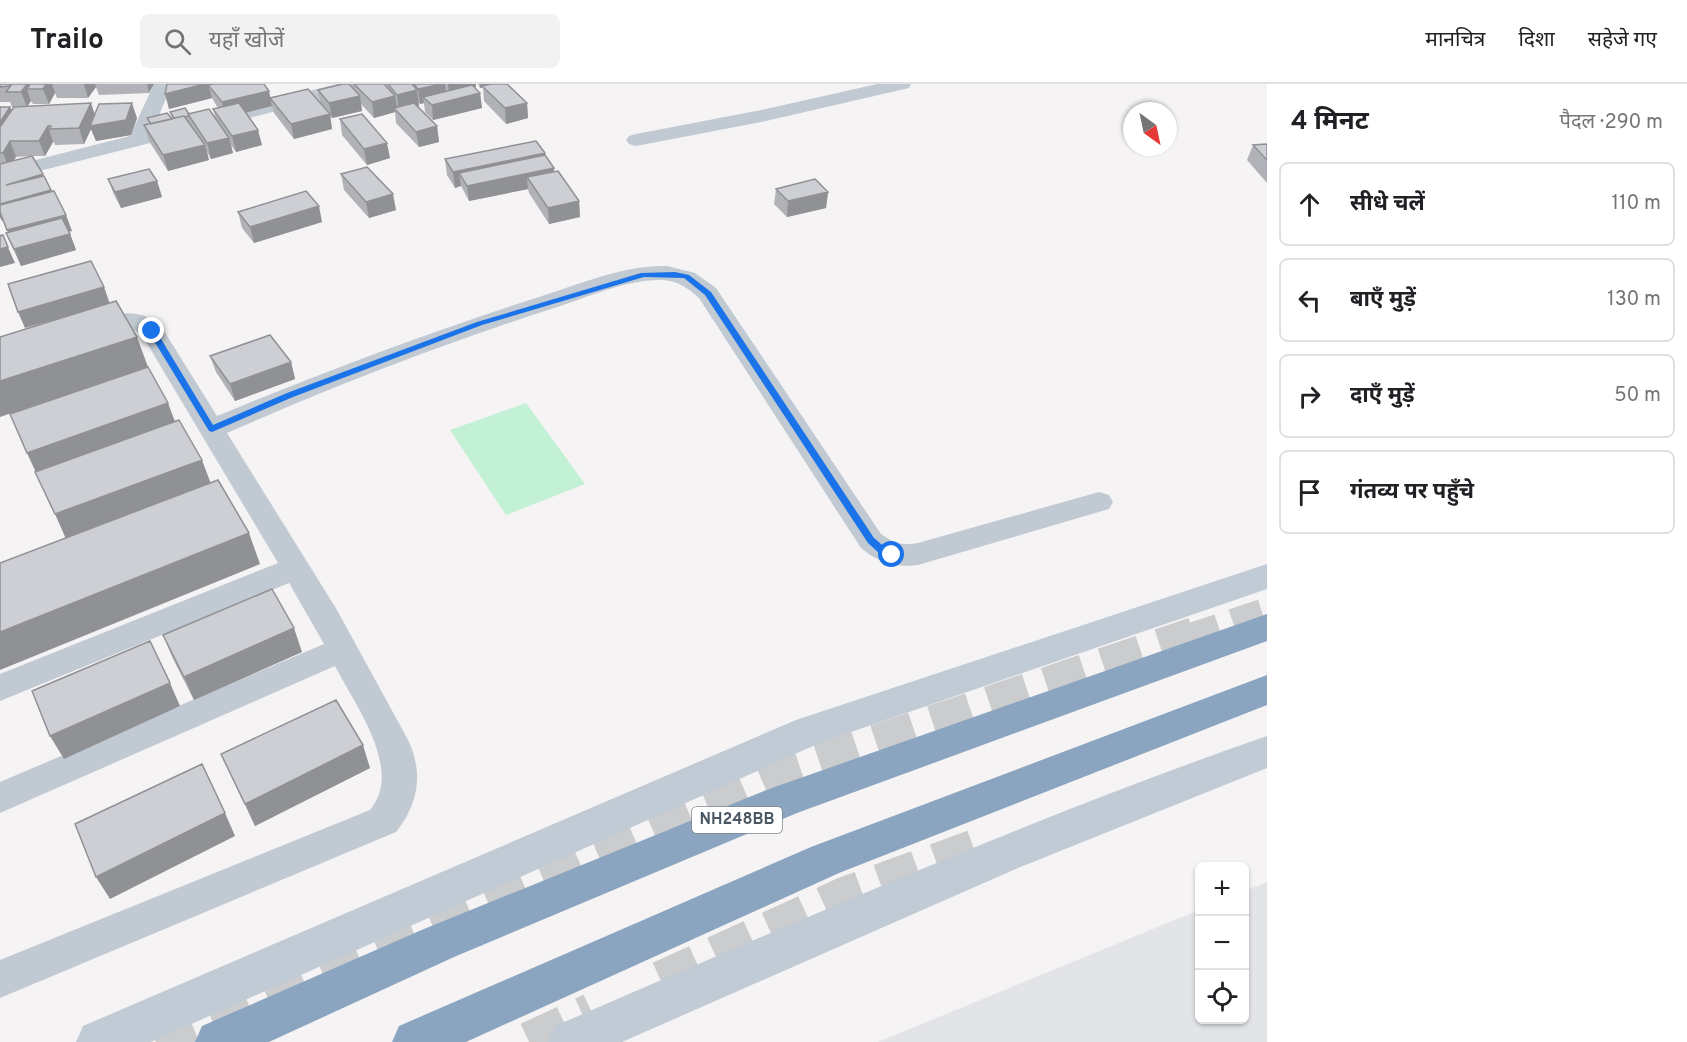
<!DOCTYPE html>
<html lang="hi">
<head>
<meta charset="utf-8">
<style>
	:root { --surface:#fff; --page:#f2f2f2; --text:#202124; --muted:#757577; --line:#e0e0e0 }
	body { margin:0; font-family:Overpass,"Noto Sans Devanagari",sans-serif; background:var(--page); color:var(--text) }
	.controls { position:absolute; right:18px; bottom:18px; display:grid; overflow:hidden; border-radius:9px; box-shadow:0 2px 4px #0004 }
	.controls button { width:54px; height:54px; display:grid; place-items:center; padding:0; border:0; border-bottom:2px solid var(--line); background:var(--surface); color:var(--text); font:30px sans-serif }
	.compass { position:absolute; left:1123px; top:18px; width:54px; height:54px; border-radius:50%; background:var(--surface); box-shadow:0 2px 4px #0004; rotate:147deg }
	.stop { position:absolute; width:18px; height:18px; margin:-14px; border:4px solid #1a73e8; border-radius:50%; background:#fff }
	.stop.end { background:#1a73e8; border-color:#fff; box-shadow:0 2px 6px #0008 }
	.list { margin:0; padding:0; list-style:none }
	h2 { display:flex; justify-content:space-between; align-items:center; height:78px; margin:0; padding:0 24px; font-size:26px }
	h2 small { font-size:20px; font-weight:400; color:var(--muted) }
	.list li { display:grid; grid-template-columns:39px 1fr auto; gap:18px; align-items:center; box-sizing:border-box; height:84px; margin:0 12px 12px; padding:0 12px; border:2px solid var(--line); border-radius:9px }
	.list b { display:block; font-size:22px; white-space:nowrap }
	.list em { font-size:20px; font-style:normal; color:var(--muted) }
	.icon { flex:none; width:33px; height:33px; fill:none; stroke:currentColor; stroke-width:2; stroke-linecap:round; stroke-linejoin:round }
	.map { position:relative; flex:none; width:1267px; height:958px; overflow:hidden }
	header { display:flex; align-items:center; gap:36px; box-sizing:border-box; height:84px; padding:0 30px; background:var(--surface); border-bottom:2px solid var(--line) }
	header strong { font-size:28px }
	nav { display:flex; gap:33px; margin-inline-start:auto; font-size:21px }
	.search { width:420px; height:54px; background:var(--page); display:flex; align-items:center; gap:15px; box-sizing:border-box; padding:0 21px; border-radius:9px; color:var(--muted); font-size:22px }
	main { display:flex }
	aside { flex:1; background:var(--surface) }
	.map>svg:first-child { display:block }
	.airport { fill:#e2e4e7 }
	.green { fill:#c3f1d5 }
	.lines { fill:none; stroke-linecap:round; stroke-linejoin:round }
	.highway-tunnel-far1 { stroke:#caccce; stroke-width:31; stroke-dasharray:31 15; stroke-linecap:butt }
	.highway-tunnel { stroke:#caccce; stroke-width:40; stroke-dasharray:40 20; stroke-linecap:butt }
	.street { fill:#c1cad2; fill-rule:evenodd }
	.secondary { fill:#c1cbd6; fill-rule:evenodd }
	.highway { fill:#8ba5c1; fill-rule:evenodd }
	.wall { fill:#b0b2b7; fill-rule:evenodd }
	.shaded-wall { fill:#909195 }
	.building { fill:#cdcfd5; stroke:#909195; stroke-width:1.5 }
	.route { fill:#1a73e8 }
	.labels { text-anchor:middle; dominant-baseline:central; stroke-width:5; stroke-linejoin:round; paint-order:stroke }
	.shield { fill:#fff; stroke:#808990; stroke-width:1.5 }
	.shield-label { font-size:16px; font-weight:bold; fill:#4a5661 }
</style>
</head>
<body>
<header>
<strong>Trailo</strong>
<div class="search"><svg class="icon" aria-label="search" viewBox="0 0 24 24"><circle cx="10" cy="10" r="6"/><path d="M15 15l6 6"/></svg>यहाँ खोजें</div>
<nav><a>मानचित्र</a><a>दिशा</a><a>सहेजे गए</a></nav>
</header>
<main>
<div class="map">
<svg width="1267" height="958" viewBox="0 0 1267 958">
	<rect width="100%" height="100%" fill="#f5f3f3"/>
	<path class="airport" d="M1267 798V958H878L1199 826 1200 936H1244L1245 807Z"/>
	<path class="green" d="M526 319 585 400 506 431 450 346Z"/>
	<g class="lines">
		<path class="highway-tunnel-far1" d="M1190 555 1267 529"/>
		<path class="highway-tunnel" d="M661 897 847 812 981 763
			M156 958 771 696 1195 553
			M529 958 592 929"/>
		<path class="street" d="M154 0H172L153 46 337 0H369L367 4 0 97V85L130 52Z
			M877 0H911L909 4 766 37 636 62 629 60 626 56 629 52 636 50 766 25Z
			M667 182 695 189 716 204 881 450C894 459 902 462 918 459L1099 408 1109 411 1113 418 1109 425 918 481C897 484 877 478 861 464L699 214C688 204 678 197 663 196 626 195 589 213 554 224 443 260 334 302 227 349L337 526 407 654C424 687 419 720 396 748L0 914V876L370 726C404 686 355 621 335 582L0 729V698L324 560 289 499 0 617V590L278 479 142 251C118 232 103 256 78 250L75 245 78 240C106 231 144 218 164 247L217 332C323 288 430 248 539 213 580 200 623 181 667 182Z"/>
		<path class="secondary" d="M1267 480V505L822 658 151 958H76L83 942 796 636Z
			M1267 652V684L1018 784 622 958H548L555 942C790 841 1025 736 1267 652Z"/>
		<path class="highway" d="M1267 530V557L797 729 454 873 269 958H195L202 942 424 845 769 705Z
			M1267 591V621L839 789 466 958H392L399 942 811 763Z"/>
	</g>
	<path class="wall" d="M0 0H154L149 9 99 11 96 3 88 14H57L55 9 49 20H33L31 17 27 22 95 30 137 34 131 51 96 57 91 45 84 60 55 61 54 58H53L45 72H33L72 147H69L76 166 21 182 6 149 8 148 3 136 2 137 0 133V23H10L12 26 14 23H12L10 18H0ZM30 72 13 77 16 73Z
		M167 0H264L271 14 320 19 318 6 343 0H476V3H474L480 9 482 24 433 36 425 28 424 19 420 20 419 18V22H418L437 42 439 58 419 63 396 39 395 28 374 34 361 20 362 27 332 34 330 32 332 45 294 55 274 29 272 22 245 29 262 61 236 68 231 61 233 69 211 75 207 68 209 76 168 87 149 57 144 41 149 40 147 34 172 35 170 28 216 34 213 25 218 24 212 14 169 25Z
		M478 0H507L527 19 528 34 506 40 484 17 483 3 480 4Z
		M340 35 390 74 367 81 342 51Z
		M1267 60V99L1247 76 1253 61Z
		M545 69V71L554 87 579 117 580 133 549 140 529 109 528 105 469 117 461 102 455 104 447 91 445 75Z
		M341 90 396 126 369 134 344 106Z
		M108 95 157 97 162 113 121 124 114 111Z
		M776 105 828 108 826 124 787 133 774 120Z
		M238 128 322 138 254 159 242 144Z
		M210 272 291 278 295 295 235 317 216 288Z
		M163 551 302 568 194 616 173 575Z
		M221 670 370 684 255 742Z"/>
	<path class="shaded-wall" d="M11 0H44L27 5 31 17 27 23 21 8H11L9 2Z
		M46 0H52L55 9 49 20 43 5Z
		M84 0H95L96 3 88 14Z
		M147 0H154L149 9Z
		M205 0H219L208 1 212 14 169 25 165 10Z
		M442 0H445L446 15 423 13 424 19 420 20 418 5Z
		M448 0H476V3L449 9Z
		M480 0H500L480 4Z
		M417 6 419 22 399 26 397 11Z
		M269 7 272 22 225 34 222 18Z
		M480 9 482 24 433 36 432 21Z
		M360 12 362 27 332 34 329 19Z
		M395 12 398 27 394 24 395 28 374 34 372 18Z
		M91 19 96 34 132 19 137 34 131 51 96 57 91 45 84 60 79 44Z
		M527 19 528 34 506 40 505 24Z
		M10 23 16 38 0 50V38Z
		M330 30 332 45 294 55 291 40Z
		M48 42 53 58 45 72 39 57Z
		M437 42 439 58 419 63 416 48Z
		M258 46 262 61 236 68 232 52Z
		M229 54 233 69 211 75 207 59Z
		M10 57 16 73 9 84 3 69Z
		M387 59 390 74 367 81 364 65Z
		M205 61 209 76 168 87 163 71Z
		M545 69 546 84 459 89 461 102 455 104 453 88Z
		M554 84 555 99 527 93 528 105 469 117 467 102Z
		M43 90 49 106H51L57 122 2 137 0 133V120L6 101Z
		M157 97 162 113 121 124 115 108Z
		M828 108 826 124 787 133 788 117Z
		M393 110 396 126 369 134 366 118Z
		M579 117 580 133 549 140 548 124Z
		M319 122 322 138 254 159 250 143Z
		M66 131 72 147 14 162 7 146Z
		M2 150 15 179 0 183V151Z
		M70 150 76 166 21 182 14 165Z
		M104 203 110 220 25 244 18 228Z
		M137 253 148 283 0 333V297Z
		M291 278 295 295 235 317 230 300Z
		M168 319 177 343 38 393 27 369Z
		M202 376 211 400 66 455 55 430Z
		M249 449 260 480 0 586V548Z
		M294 544 302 568 194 616 184 593Z
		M170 599 180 622 64 675 50 652Z
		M363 661 370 684 255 742 245 720Z
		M225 729 235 752 110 815 96 793Z"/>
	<path class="building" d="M0 0H11L9 2 0 3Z
		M12 0H27L21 8H6Z
		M30 0H46L43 5H27Z
		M167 0H205L165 10Z
		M213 0H264L269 7 222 18 208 1Z
		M343 0H349L360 12 329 19 318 6Z
		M354 0H384L395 12 372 18Z
		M388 0H412L417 6 397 11Z
		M414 0H442L418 5Z
		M491 0H507L527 19 505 24 482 2Z
		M472 1 480 9 432 21 423 13Z
		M308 5 330 30 291 40 270 14Z
		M91 19 79 44 50 45 51 42H48L39 57H10L3 69H0V43L14 23Z
		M132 19 126 36 90 42 99 20Z
		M239 19 258 46 232 52 213 25Z
		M414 19 437 42 416 48 394 24Z
		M0 23H10L0 38Z
		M185 24 189 30H188L189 32 185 33 184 32 174 34 170 28Z
		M209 25 229 54 207 59 188 30Z
		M167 29 172 35 151 40 147 34Z
		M362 30 387 59 364 65 340 35Z
		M184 32 205 61 163 71 144 41Z
		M536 57 545 69 453 88 445 75Z
		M1267 60V76L1253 61Z
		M545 71 554 84 467 102 459 89Z
		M32 72 43 90 6 101 44 92 51 106 0 120V80Z
		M367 83 393 110 366 118 341 90Z
		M149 85 157 97 115 108 108 95Z
		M558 87 579 117 548 124 527 93Z
		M815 95 828 108 788 117 776 105Z
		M54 107 66 131 7 146 0 128V121Z
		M306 107 319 122 250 143 238 128Z
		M62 134 70 150 14 165 6 149Z
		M3 151 8 163 0 165V152Z
		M91 177 104 203 18 228 8 200Z
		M116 217 137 253 0 297V253Z
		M270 251 291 278 230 300 210 272Z
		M148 283 168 319 27 369 10 330Z
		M179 336 202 376 55 430 35 388Z
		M218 396 249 449 0 548V479Z
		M272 505 294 544 184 593 163 551Z
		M150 557 170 599 50 652 32 607Z
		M336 616 363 661 245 720 221 670Z
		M202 680 225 729 96 793 75 740Z"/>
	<path class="route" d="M675 188 689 191 711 208 874 454 887 465 896 469V473L880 470 868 459 705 211 684 194 644 193 482 241 293 313 212 348 209 347 148 247 155 245 213 341 287 309 477 238 641 189Z"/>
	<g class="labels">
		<rect class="shield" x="692" y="723" width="90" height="26" rx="4.5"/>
		<g class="shield-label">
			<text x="737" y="736">NH248BB</text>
		</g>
	</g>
</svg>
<div class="controls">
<button>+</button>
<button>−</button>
<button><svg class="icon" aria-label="locate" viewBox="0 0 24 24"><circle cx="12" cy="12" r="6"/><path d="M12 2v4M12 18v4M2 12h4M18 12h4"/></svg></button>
</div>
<svg class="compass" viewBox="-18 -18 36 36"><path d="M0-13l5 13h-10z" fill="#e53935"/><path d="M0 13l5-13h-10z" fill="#757577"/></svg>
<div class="stop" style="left:892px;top:471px"></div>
<div class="stop end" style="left:152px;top:247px"></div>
</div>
<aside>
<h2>4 मिनट<small>पैदल · 290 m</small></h2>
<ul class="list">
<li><svg class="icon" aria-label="ahead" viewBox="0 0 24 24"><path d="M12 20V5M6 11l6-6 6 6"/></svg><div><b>सीधे चलें</b></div><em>110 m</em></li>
<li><svg class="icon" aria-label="left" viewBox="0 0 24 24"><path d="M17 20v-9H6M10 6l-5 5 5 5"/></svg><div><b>बाएँ मुड़ें</b></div><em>130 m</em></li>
<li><svg class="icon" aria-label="right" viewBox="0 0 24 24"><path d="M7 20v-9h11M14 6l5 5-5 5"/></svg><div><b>दाएँ मुड़ें</b></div><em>50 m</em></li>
<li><svg class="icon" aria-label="arrive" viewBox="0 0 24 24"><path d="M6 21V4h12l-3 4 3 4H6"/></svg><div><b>गंतव्य पर पहुँचे</b></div></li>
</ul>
</aside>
</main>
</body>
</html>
